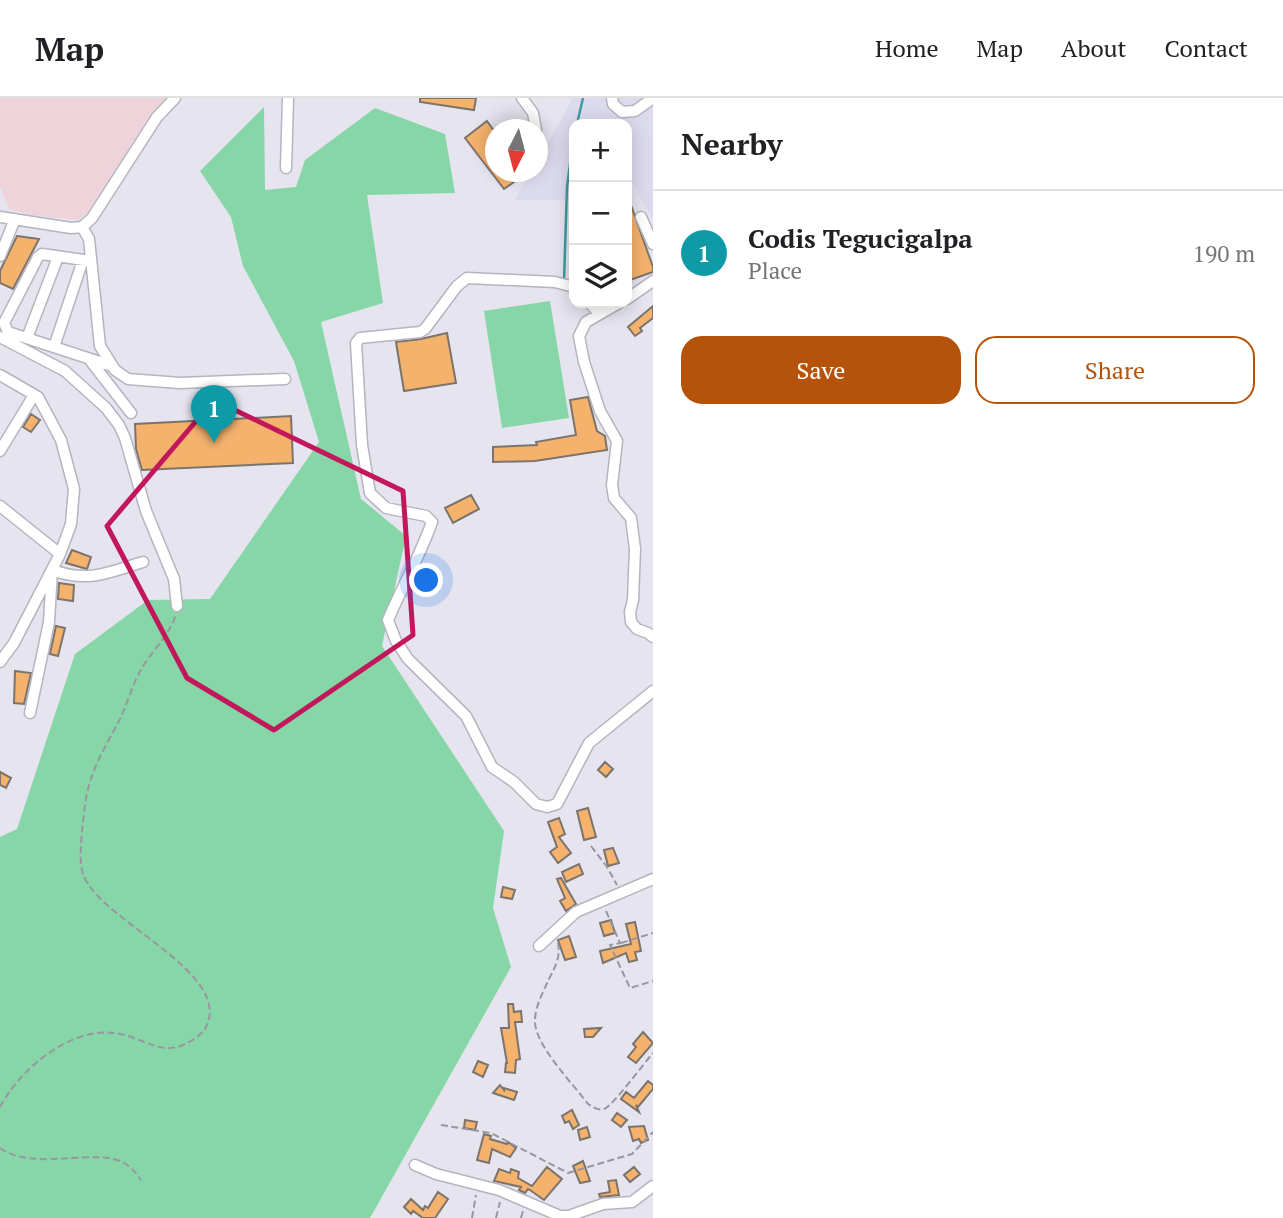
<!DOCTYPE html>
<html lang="en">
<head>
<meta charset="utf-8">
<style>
	:root { --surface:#fff; --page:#f2f2f2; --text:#202124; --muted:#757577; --line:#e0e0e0; --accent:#b45309 }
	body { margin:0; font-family:"PT Serif",serif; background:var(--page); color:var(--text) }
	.controls { position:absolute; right:21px; top:21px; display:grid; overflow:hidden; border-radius:14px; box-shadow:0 4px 18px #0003 }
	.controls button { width:63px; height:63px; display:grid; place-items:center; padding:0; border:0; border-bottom:2px solid var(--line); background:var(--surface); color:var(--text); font:35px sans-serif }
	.compass { position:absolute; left:485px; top:21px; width:63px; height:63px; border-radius:50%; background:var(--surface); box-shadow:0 4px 18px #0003; rotate:186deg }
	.you { position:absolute; left:427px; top:483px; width:24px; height:24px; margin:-18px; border:5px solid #fff; border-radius:50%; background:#1a73e8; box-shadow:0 0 0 10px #1a73e833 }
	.badge { display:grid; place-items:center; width:46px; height:46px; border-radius:50%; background:var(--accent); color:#fff; font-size:23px; font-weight:700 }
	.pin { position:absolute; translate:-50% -58px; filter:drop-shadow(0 2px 4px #0008) }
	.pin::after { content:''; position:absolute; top:37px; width:24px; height:21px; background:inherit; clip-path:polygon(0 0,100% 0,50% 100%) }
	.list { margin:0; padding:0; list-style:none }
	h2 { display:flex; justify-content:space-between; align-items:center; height:91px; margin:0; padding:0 28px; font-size:30px }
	h2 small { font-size:23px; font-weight:400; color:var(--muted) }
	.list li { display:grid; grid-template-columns:46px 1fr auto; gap:21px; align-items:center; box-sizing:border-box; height:126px; padding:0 28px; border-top:2px solid var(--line) }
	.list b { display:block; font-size:26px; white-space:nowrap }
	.list p { margin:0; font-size:23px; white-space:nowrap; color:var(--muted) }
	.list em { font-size:23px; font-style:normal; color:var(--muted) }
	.actions { display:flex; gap:14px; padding:21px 28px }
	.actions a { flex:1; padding:16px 0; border:2px solid var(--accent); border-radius:21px; text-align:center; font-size:24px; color:var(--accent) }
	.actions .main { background:var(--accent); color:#fff }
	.icon { flex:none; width:38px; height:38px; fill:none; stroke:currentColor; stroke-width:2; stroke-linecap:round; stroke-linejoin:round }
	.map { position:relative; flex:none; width:653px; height:1120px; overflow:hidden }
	header { display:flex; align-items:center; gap:42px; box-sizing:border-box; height:98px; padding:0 35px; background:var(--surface); border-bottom:2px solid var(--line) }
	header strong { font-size:33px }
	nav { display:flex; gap:38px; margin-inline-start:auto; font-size:24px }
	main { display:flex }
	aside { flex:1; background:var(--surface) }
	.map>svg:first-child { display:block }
	.built { fill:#dcdaed }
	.education { fill:#eed4da }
	.green { fill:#86d6a7 }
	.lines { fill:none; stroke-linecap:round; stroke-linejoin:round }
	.stream { stroke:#3d9c9f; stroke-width:2.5 }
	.building { fill:#f5b26d; stroke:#7c746c; stroke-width:2 }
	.minor-casing { stroke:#b5b4bf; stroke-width:13 }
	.path { stroke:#98979f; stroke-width:2; stroke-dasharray:7 3.5; stroke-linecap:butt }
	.minor { stroke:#fff; stroke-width:10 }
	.marked { fill:none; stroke:#c2185b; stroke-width:5; stroke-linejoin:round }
</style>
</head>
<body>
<header>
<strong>Map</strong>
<nav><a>Home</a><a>Map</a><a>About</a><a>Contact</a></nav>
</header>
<main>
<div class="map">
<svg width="653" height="1120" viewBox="0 0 653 1120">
	<rect width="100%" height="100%" fill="#e5e4ef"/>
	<path class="built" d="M573 0H653V122L633 86 627 88V26H574V102H515L531 74H538V63Z"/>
	<path class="education" d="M0 0H166L148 20 88 114 78 122 31 117 9 111 0 89Z"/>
	<path class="green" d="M264 9 265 92 296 89 305 62 375 10 445 36 455 95 367 97 383 205 321 224 361 401 406 438 382 548 504 733 493 810 511 869 370 1120H0V739L17 731 75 556 148 502 210 501 319 344 294 263 243 168 231 119 200 73Z
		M550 203 569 320 502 330 484 213Z"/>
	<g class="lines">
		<path class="stream" d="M577 26 583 0
			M564 183 567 89 574 36"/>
	</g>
	<path class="building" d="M420 0H476L474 12 420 4Z
		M487 23 495 34V74H528L504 91 465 40Z
		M627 96 653 169V174L627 183Z
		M17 138 39 141 13 191 0 185V173Z
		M653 208V220L640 230 642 233 635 238 628 229Z
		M447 235 456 285 404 293 396 244 421 241Z
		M588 299 597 333 605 338 607 352 535 363 493 364V349L537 347 536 344 576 337 570 302Z
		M31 316 40 322 31 334 23 329Z
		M291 318 293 365 142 372 136 351 135 326Z
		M471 397 479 411 453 425 445 410Z
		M72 452 91 459 87 471 66 465Z
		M59 485 74 487 73 503 58 501Z
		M56 528 65 530 58 558 50 556Z
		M15 573 31 575 24 606 14 605Z
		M605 664 613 671 606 679 598 672Z
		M0 674 11 680 6 690 0 687Z
		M588 710 596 739 584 742 577 713Z
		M559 720 565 736 559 739 571 755 558 765 550 754 557 749 548 724Z
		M613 750 619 765 608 768 604 752Z
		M579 766 583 776 566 784 562 774Z
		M561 780 576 806 566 813 560 803 565 800 557 781Z
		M503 789 515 792 512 801 501 799Z
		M611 822 615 835 604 838 600 825Z
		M635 824 641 853 635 854 637 862 629 864 626 855 603 865 600 853 631 846 626 826Z
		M569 838 576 859 565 862 558 842Z
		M508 906H513L514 914 521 913 522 924H515L520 961 516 962 515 975 505 974 506 965H507L501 930H509Z
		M601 930 593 939H585L584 931Z
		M643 934 653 945 636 965 628 959 636 949 633 946Z
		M478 963 488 967 483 979 473 974Z
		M648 983 653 987V991L638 1009 636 1007 639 1014 621 1001 626 994 634 1000Z
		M500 987 504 992V990L517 994 514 1002 493 995Z
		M572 1012 579 1027 573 1031 569 1023 565 1025 562 1018Z
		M617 1015 627 1022 621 1029 612 1022Z
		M465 1022 477 1024 475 1032 464 1030Z
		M644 1028 648 1042 641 1045 639 1041 633 1043 629 1029Z
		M587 1029 590 1039 580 1042 578 1032Z
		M484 1036 491 1038 490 1041 507 1046 508 1044 516 1050 510 1059 492 1051 489 1065 477 1062Z
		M583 1063 590 1083 580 1085 573 1068Z
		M547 1069 562 1081 544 1102 530 1092 528 1091 525 1095 519 1092 521 1089 494 1083 499 1071 510 1075 511 1071 519 1074 518 1080 532 1088Z
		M634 1069 640 1076 630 1084 624 1077Z
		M616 1082 619 1097 600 1099 599 1096 610 1094 608 1083Z
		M438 1094 448 1101 435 1120H423L413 1113 411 1116 404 1109 411 1101 423 1112 425 1108 428 1110Z"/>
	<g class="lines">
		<defs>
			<path id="minor" d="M522 0 533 15 536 32
				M612 0 613 6 622 14 635 13 653 0
				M286 70 288 0
				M0 119 71 130 82 129 92 120 157 19 175 0
				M641 119 653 146
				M82 129 89 141 100 248 115 272 128 281 180 285 285 281
				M0 158 15 121
				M91 163 42 156 38 159 4 225 8 234 112 268
				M574 189 555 184 467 180 457 188 425 231 420 234 360 240 356 245 362 347 370 395 386 410 426 418 432 424C420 458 402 489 388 522L396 543 408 561 466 618 492 669 514 684 536 706 547 709 557 706 589 645 653 593
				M627 201 653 183
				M590 205 599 216
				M619 205 586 224 579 238 584 264 600 313 617 343 612 387 614 400 631 420 635 451 633 502 630 514 631 524 637 531 648 535 653 539
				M0 239 65 273 106 310 119 327 125 340 146 413 174 481 177 508
				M27 240 58 159
				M54 249 83 162
				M89 261 131 315
				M0 277 38 299 61 342 74 391 71 426 60 456 14 545 0 564
				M0 353 34 297
				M0 408 60 456
				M30 615 49 524 52 472C89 485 106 475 143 464
				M539 848 576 814 653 781
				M415 1067 436 1076 499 1092 560 1118H569L603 1106 632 1104 653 1088"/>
		</defs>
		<use href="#minor" class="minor-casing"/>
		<path class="path" d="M591 748 607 769 617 787
			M606 813 620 845 610 847 630 890 653 883
			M558 845C561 859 555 869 549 881 543 894 535 909 535 923 534 946 574 987 588 1006 593 1009 598 1013 604 1011 612 1009 644 965 653 955
			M621 845 653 835
			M0 1009C20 971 70 929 115 935 145 939 161 961 191 943 197 939 203 935 206 929 234 874 99 823 83 776 79 762 81 747 82 733 84 716 85 698 91 681 98 659 111 639 121 619 128 603 133 585 142 570 152 553 171 535 176 516
			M441 1027 491 1035 568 1075 632 1056 653 1034
			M0 1050C36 1076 103 1045 130 1069 134 1072 138 1078 141 1082
			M472 1120 476 1097
			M496 1120 500 1104
			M521 1120 523 1113"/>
		<use href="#minor" class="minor"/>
	</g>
	<path class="marked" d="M214 302 403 393 413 537 274 632 187 580 107 428Z"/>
</svg>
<div class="controls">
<button>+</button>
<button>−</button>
<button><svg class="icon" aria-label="layers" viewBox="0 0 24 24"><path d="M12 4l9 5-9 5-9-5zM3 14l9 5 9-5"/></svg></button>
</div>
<svg class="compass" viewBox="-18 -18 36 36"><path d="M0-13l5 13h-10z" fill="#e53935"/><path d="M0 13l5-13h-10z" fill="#757577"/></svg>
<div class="you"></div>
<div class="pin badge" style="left:214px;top:345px;background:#0f9aa8">1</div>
</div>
<aside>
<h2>Nearby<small></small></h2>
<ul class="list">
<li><span class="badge" style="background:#0f9aa8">1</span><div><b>Codis Tegucigalpa</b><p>Place</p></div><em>190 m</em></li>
</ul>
<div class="actions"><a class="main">Save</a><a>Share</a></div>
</aside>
</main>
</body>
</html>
